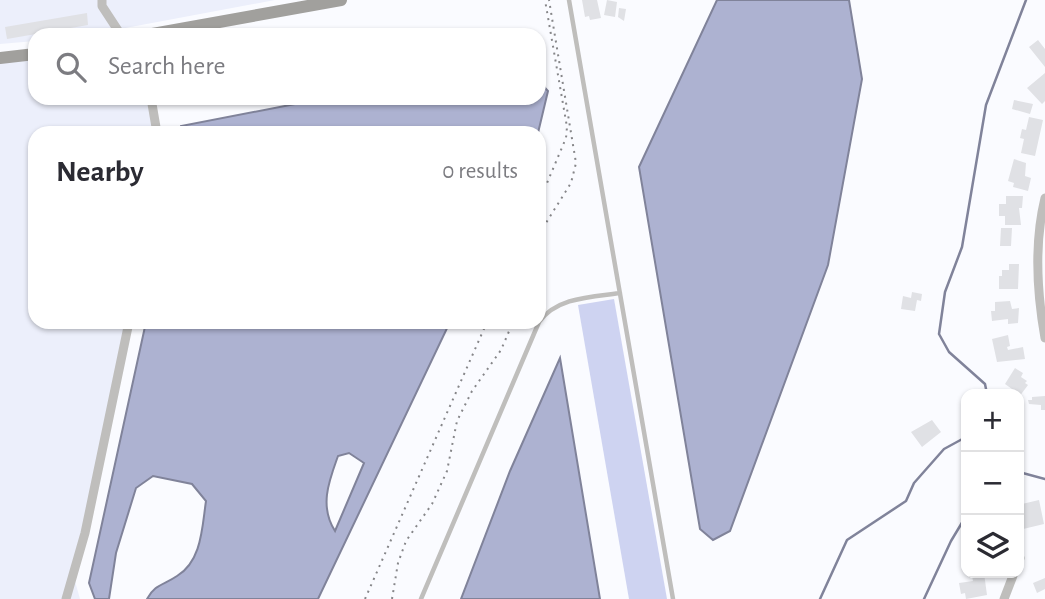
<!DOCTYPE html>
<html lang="en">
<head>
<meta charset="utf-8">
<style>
	:root { --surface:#fff; --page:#f2f2f3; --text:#2b2b33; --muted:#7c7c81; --line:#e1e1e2 }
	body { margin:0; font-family:"Alegreya Sans",sans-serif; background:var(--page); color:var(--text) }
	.controls { position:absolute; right:21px; bottom:21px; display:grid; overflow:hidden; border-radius:14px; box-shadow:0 2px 5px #0004 }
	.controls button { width:63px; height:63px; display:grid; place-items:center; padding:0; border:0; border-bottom:2px solid var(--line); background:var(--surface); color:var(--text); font:35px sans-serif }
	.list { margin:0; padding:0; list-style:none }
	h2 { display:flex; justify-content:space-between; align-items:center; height:91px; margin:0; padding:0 28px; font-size:30px }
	h2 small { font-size:23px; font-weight:400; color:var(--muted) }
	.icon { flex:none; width:38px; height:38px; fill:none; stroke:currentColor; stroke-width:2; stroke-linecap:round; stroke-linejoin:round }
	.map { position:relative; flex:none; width:1045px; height:599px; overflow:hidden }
	.search { position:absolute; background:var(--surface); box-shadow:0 2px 5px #0004; left:28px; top:28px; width:518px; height:77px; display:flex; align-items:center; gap:18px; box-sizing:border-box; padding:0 24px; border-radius:21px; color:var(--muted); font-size:26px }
	.panel { position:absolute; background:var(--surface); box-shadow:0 2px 5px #0004; left:28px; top:126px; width:518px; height:203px; border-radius:21px }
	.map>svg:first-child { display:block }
	.built { fill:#eceffb }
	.green { fill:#ced3f1 }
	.water { fill:#adb2d1; stroke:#80839a; stroke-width:2; fill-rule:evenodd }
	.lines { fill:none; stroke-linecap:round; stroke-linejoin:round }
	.stream { stroke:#80839a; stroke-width:2.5 }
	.building { fill:#e0e1e5 }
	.path { stroke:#868689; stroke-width:2; stroke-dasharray:2 5; stroke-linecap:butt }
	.lane { stroke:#bfbebc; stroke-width:4.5 }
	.street { stroke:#bfbebc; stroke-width:9 }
	.secondary { stroke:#a1a09d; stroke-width:12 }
</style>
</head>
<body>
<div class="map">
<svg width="1045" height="599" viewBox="0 0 1045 599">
	<rect width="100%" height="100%" fill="#fafbff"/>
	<path class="built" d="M0 0H275L88 35H35V41L0 44Z
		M35 54V98H151L157 133H35V322H129L73 574 80 599H0V58Z"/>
	<path class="green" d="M614 299 667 599H629L578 305Z"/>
	<path class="water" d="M717 0H849L862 79 828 265 730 531 713 540 700 529 639 167Z
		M539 81 548 91 538 133H181V126L326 98H539Z
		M146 322H450L318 599H147C155 584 164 585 177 576 202 561 202 527 206 501L192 484 153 476 136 488 116 553 109 599H95L89 583ZM349 453 364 463 335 531C319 506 329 481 338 456Z
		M560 358 600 599H461L510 471Z"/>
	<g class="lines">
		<path class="stream" d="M987 394 985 384 949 352 939 334 945 292 962 247 986 105 1026 0
			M1019 472 1045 479
			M820 599 847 540 906 501 914 483 944 449 966 437
			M924 599 951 541 966 516"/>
	</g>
	<path class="building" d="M582 0H597L601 18 590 20 589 16 585 17Z
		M607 0 617 2 615 17 604 15Z
		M619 8 626 9 624 21 618 17Z
		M87 13 88 25 7 39 5 27Z
		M1038 40 1045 49V67L1029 47Z
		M1045 73V101L1042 104 1027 88Z
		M1014 100 1033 104 1030 114 1012 109Z
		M1029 117 1043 120 1035 156 1021 153 1024 139 1020 138 1022 129 1026 130Z
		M1014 159 1026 163 1025 176 1031 178 1028 191 1013 187 1014 183 1008 181Z
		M1006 196H1023L1022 208H1019L1021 225H1005V216H999V204H1006Z
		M1001 228H1012L1011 246H1000Z
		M1009 264H1019L1018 289H999V276H1002V270H1009Z
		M912 292 922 294 921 301 917 300 915 311 901 309 903 296 911 298Z
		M1010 301 1012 309 1019 308 1018 323 1008 324V319L992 321 991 311H995V302Z
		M1008 335 1010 346 1007 347 1008 350 1023 347 1025 359 997 362 992 339Z
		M1015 368 1023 373 1021 377 1027 381 1025 383 1028 385 1019 397V394L1005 384Z
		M1045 396V410H1041V405L1029 404 1028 400H1032V397Z
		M932 420 941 432 922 447 911 432Z
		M1039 500 1044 524 1019 530V507L1023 506 1022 504Z
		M984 573 987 595 966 599 965 593 961 594 959 583 973 581 972 576Z
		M1045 578V589L1037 593 1033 583Z"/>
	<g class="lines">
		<path class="path" d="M539 202 566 138 567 127 545 0
			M539 234 571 183 576 163 549 0
			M365 599 487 322
			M392 599 398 563 406 541 432 504 447 471 457 421 472 391 501 350 513 322"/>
		<path class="lane" d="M569 0 673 599
			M539 322C557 297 592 297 620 293
			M421 599 539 322"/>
		<path class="street" d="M102 0V6L121 35
			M151 98 157 133
			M1045 198C1034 243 1037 293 1045 338
			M1019 561 1020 558
			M66 599 85 533 129 322
			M1004 599 1014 573"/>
		<path class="secondary" d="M147 35 341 0
			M0 58 35 54"/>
	</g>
</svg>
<div class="controls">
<button>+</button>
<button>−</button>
<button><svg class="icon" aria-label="layers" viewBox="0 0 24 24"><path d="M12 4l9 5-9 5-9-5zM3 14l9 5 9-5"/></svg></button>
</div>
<div class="search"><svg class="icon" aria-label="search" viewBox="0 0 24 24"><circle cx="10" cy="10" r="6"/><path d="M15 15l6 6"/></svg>Search here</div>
<section class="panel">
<h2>Nearby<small>0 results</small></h2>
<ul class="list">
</ul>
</section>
</div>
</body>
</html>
